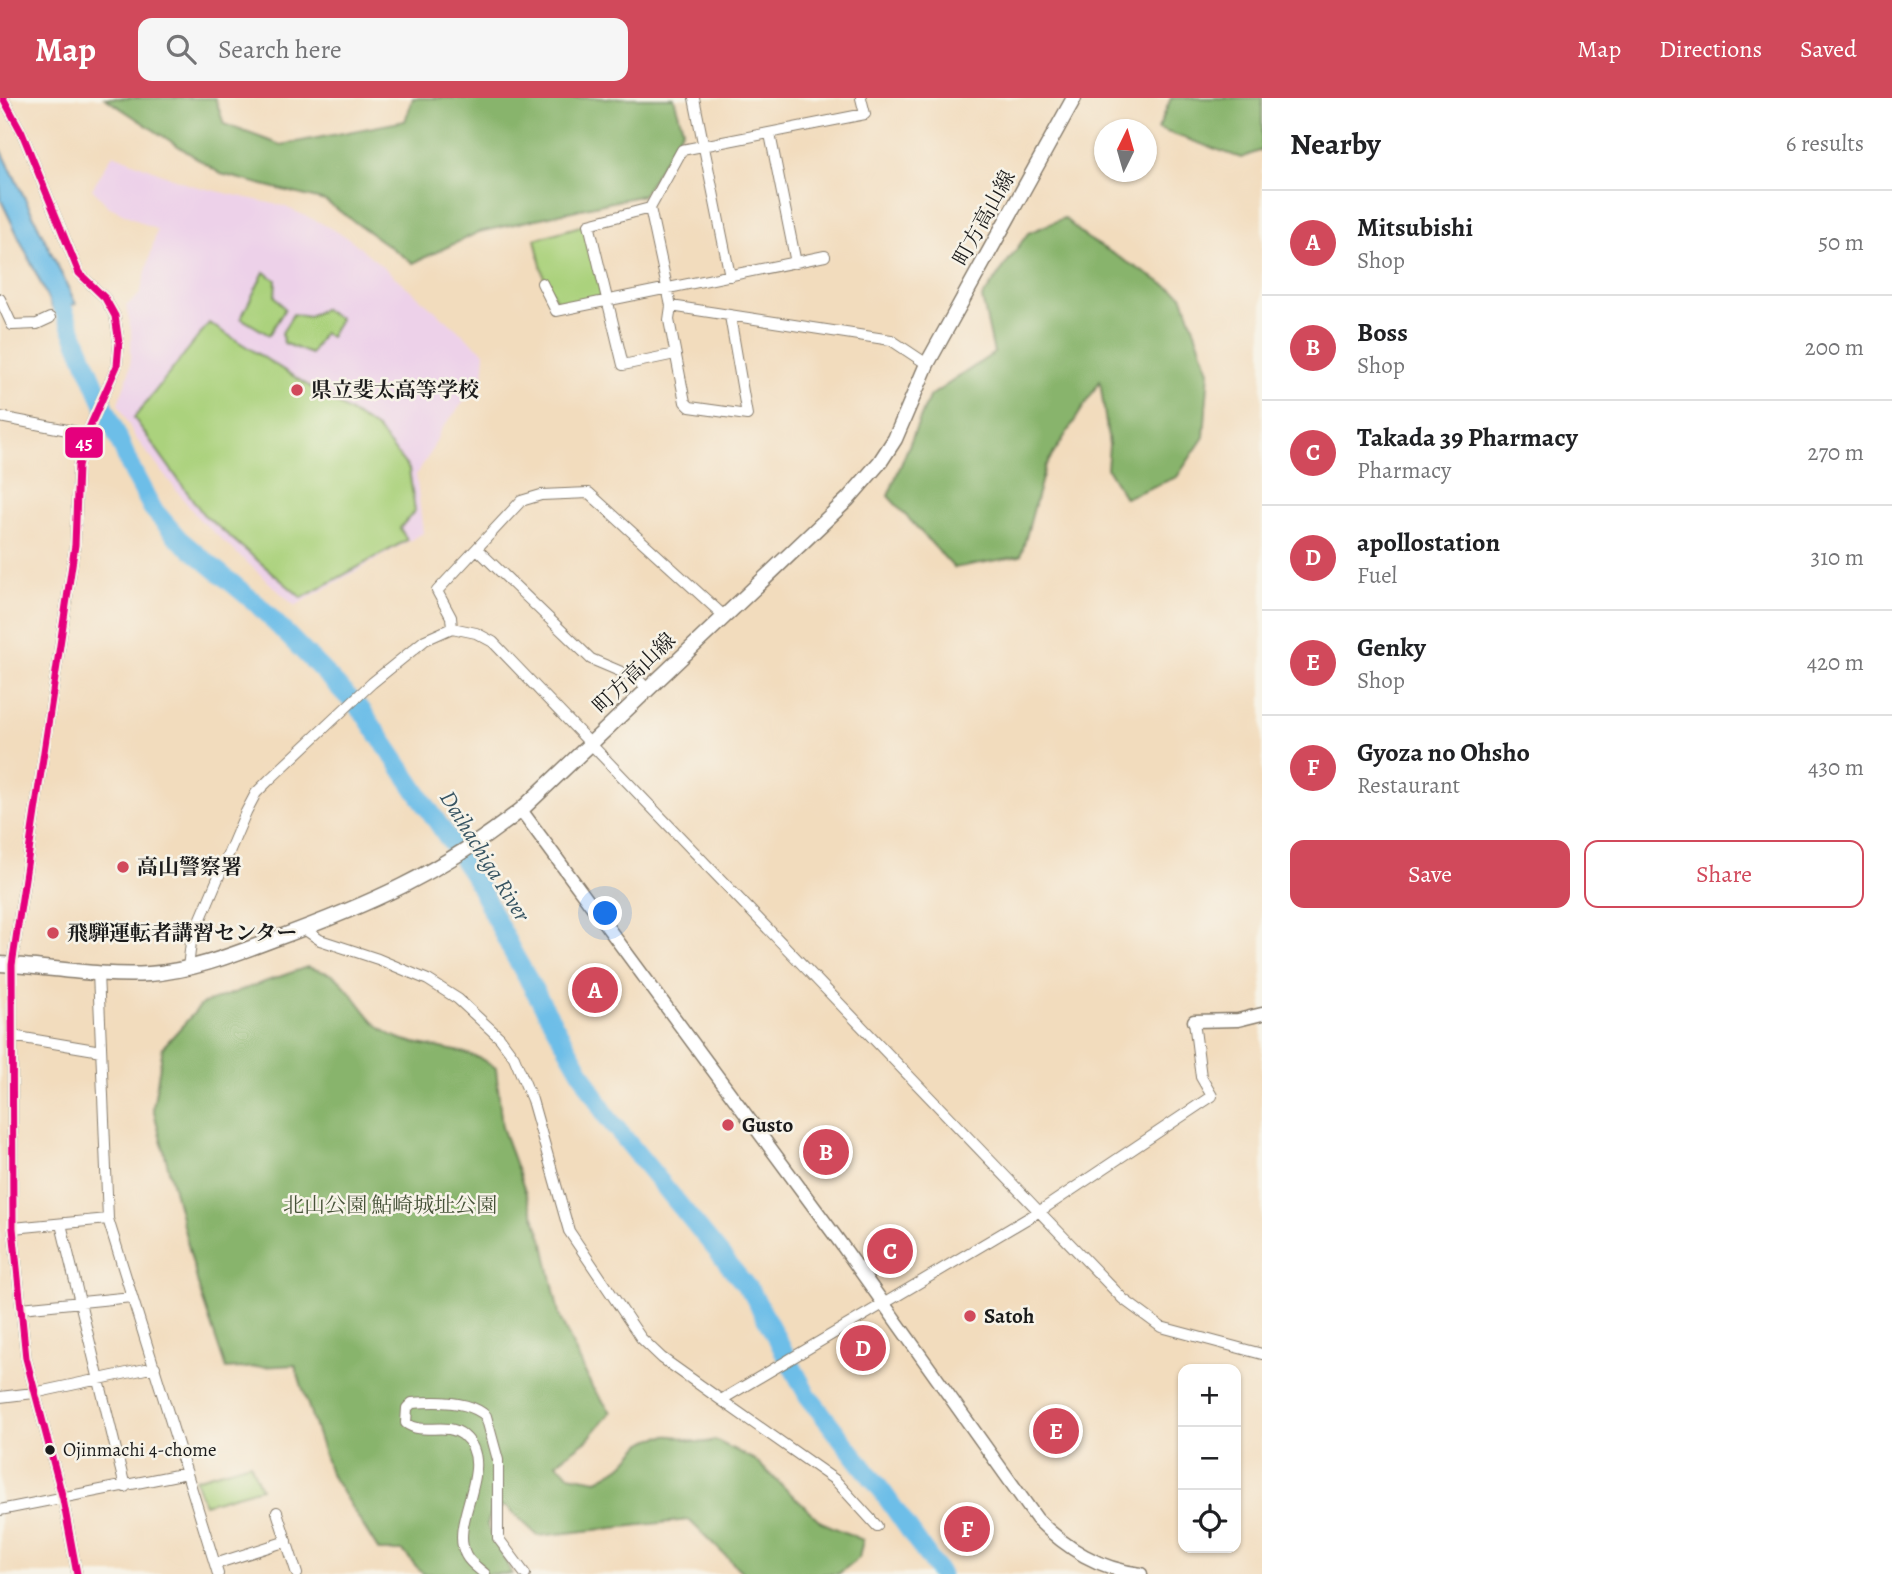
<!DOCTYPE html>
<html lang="en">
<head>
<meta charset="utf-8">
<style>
	:root { --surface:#fff; --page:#f6f6f6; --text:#202124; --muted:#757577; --line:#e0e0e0; --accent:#d1495b }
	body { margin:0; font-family:Alegreya,"Noto Serif JP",serif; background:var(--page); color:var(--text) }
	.controls { position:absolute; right:21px; bottom:21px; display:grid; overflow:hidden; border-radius:14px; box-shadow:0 2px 5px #0004 }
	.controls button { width:63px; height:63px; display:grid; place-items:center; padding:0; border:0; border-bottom:2px solid var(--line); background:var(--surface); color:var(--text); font:35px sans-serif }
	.compass { position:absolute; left:1094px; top:21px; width:63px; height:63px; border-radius:50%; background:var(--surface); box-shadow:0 2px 5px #0004; rotate:5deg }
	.you { position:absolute; left:606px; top:816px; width:24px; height:24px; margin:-18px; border:5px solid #fff; border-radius:50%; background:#1a73e8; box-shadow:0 0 0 10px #1a73e833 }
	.badge { display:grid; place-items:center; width:46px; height:46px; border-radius:50%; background:var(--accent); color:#fff; font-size:23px; font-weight:700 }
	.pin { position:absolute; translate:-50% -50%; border:4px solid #fff; box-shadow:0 2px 7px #0006 }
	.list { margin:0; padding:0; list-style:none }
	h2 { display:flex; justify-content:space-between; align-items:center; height:91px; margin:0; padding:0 28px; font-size:30px }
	h2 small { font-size:23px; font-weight:400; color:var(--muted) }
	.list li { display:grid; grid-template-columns:46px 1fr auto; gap:21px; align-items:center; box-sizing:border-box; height:105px; padding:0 28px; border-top:2px solid var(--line) }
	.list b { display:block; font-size:26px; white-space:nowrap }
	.list p { margin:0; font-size:23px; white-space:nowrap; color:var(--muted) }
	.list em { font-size:23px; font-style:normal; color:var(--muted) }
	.actions { display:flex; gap:14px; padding:21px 28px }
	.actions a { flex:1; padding:16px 0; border:2px solid var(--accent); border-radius:14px; text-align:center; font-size:24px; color:var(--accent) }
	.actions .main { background:var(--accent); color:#fff }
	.icon { flex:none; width:38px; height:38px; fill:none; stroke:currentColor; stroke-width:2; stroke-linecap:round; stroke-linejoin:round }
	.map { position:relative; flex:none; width:1262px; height:1476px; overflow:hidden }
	header { display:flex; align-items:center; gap:42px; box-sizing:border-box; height:98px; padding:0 35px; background:var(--accent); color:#fff }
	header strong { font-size:33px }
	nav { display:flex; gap:38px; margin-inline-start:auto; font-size:24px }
	.search { width:490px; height:63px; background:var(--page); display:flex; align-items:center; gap:18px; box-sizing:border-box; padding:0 24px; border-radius:14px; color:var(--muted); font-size:26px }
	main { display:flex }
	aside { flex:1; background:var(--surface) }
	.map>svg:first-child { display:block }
	.built { fill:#edd1e9 }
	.green { fill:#abd27d; stroke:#64774c; stroke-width:2 }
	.forest { fill:#88b46c; stroke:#526844; stroke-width:2 }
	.water { fill:#6dbee8; stroke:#446d82; stroke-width:2 }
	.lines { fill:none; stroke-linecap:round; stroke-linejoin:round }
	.river { stroke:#6dbee8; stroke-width:19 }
	.minor-casing { stroke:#877c6c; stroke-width:12 }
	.tertiary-casing { stroke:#877c6c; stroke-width:15 }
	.secondary-casing { stroke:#877c6c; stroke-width:17 }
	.minor { stroke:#fff; stroke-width:10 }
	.tertiary { stroke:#fff; stroke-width:12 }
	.secondary { stroke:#fff; stroke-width:14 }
	.bus-1-casing { stroke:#f7f3e8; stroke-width:12 }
	.bus-1 { stroke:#e5007d; stroke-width:7 }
	.poi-dot { fill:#d1495b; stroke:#f7f3e8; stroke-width:2.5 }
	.bus-dot { fill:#1c1c1c; stroke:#f7f3e8; stroke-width:2.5 }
	.labels { text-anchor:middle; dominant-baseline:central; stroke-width:5; stroke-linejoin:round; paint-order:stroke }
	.bus-label { font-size:19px; fill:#1c1c1c; stroke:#f7f3e8; text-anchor:start }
	.street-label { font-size:21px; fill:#1c1c1c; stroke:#f7f3e8 }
	.poi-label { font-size:21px; font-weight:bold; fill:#1c1c1c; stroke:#f7f3e8; text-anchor:start }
	.park-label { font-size:21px; fill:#475339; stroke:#f7f3e8 }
	.water-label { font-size:23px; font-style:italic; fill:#385563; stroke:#f7f3e8 }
	.line-badge { stroke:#f7f3e8; stroke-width:2.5 }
	.badge-label { font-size:19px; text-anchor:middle; font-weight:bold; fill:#fff }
</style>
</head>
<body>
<header>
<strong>Map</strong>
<div class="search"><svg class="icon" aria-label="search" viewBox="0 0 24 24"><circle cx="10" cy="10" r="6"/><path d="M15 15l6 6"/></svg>Search here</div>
<nav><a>Map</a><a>Directions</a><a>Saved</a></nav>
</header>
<main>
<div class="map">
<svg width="1262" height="1476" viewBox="0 0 1262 1476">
	<rect width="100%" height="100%" fill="#f7f3e8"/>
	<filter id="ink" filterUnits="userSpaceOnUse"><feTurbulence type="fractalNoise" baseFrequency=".0143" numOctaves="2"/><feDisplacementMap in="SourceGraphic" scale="14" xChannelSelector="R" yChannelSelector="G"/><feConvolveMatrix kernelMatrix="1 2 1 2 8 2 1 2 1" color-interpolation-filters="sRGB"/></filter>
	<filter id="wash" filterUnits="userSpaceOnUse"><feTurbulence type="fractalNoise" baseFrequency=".00686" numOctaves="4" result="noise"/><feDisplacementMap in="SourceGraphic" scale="28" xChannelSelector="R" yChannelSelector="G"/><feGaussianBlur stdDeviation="1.57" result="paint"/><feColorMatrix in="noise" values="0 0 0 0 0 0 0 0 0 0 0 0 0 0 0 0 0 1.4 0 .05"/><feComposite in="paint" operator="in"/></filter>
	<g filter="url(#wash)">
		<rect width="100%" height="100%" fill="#f2dcbd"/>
		<path class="built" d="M113 56 190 87 283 108 319 124 350 141 485 255 483 280 441 332 430 356 416 376 423 435 295 508 198 420 135 339 118 305 129 275 131 259V233L126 208 140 196 157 132 108 108 92 91Z"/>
		<path class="green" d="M584 127 601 193 599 200 559 207 544 181 535 141Z
			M264 174 276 182 275 198 285 211 269 237 241 220Z
			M323 211 340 221 330 239 323 235 311 256 284 245 282 235 293 216 308 219Z
			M209 225 377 331 409 371 415 413 400 430 407 442 302 500 203 416 134 320Z
			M250 1365 261 1390 204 1406 195 1381Z"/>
		<path class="forest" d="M105 0H215L224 26 281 47 405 23 413 0H674L683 31 643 97 479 134 413 165 325 103 221 76Z
			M1171 0H1262V52L1241 60 1158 31Z
			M1064 120 1087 140 1182 197 1209 273 1204 339 1177 379 1125 400 1107 370 1109 347 1100 283 1045 369 1021 458 954 470 888 398 929 299 994 255 982 200 1028 135Z
			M307 869C316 872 330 874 337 880 359 899 369 929 398 940 432 953 466 947 496 970L502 1029 544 1146 560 1220 592 1289 611 1314 588 1341 556 1365 569 1377 597 1382C605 1378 614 1373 621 1368 639 1353 637 1340 666 1338 686 1336 692 1350 715 1342L755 1362 821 1424 863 1442 859 1460 838 1476H744L689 1422 538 1438 506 1408 492 1412 487 1427 512 1476H423L403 1453H379L330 1375 295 1267 226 1271 200 1194 153 1010 163 949 202 906Z"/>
		<path class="water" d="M0 50 1 51 76 206 53 211 0 100Z"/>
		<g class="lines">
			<path class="river" d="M52 185 131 370 152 410 179 441 257 506 363 614 475 780 513 855 607 1019 752 1195 808 1298 882 1393 940 1476"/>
		</g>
	</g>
	<g filter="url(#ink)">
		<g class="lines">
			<defs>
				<path id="minor" d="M3 0 22 35 79 175 105 200 115 218 119 245 117 268 86 337 78 368 75 447 12 867 13 1130 26 1260 63 1401 77 1476
					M694 0 730 178
					M770 36 796 165
					M650 110 589 126 623 267 675 256
					M542 185 556 213 825 158
					M0 201 12 227 37 226 50 220
					M671 208 891 242 927 266
					M730 218 747 317 690 309 685 304 669 222 671 208 650 110 682 52 865 16 861 0
					M0 319 78 334 76 342 84 344
					M477 451 591 561 638 581 647 591
					M452 530 451 519 437 493 521 403 541 397 589 395 724 518
					M304 831 320 842 378 861 428 882 458 901 500 940 514 959 532 1002 569 1133 641 1240 662 1260 721 1302 1040 1113 1212 998 1201 979 1194 923
					M188 870 191 844 246 714 256 695 270 681 372 585 425 542 452 530 476 535 493 544 1123 1201 1161 1229 1262 1256
					M98 874 108 1121 218 1476
					M12 938 101 953
					M61 1126 125 1389
					M13 1130 108 1121
					M21 1210 132 1199
					M0 1299 34 1295 155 1269
					M721 1302 835 1382 877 1428
					M0 1412 187 1375
					M277 1414 297 1476
					M215 1466 287 1443
					M485 1476C478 1470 470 1465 466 1457 448 1423 499 1367 463 1337 446 1323 423 1338 406 1325L407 1310 412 1305C434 1303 469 1302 486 1318L498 1362V1440L525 1476"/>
				<path id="tertiary" d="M521 712 839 1143 1037 1421C1067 1451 1099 1471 1141 1476
					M1194 923 1238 922 1262 916"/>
				<path id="secondary" d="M0 866C49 869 100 879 149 876 192 873 232 857 272 842 368 807 440 776 521 712L848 401 880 364 895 341 927 266 1074 0"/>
			</defs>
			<use href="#minor" class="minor-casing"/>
			<use href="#tertiary" class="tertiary-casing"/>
			<use href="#secondary" class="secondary-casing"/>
			<use href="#minor" class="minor"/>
			<use href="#tertiary" class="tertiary"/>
			<use href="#secondary" class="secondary"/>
			<defs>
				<path id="bus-1" d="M3 0 22 35 79 175 105 200 115 218 119 245 117 268 86 337 78 368 75 447 12 867 13 1130 26 1260 63 1401 77 1476"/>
			</defs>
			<use href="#bus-1" class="bus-1-casing"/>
			<use href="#bus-1" class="bus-1"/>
		</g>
	</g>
	<g class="poi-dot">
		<circle cx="297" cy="292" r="7"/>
		<circle cx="123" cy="769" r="7"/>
		<circle cx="53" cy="835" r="7"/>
		<circle cx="728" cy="1027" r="7"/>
		<circle cx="970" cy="1218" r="7"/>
	</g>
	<circle class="bus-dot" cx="50" cy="1352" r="6"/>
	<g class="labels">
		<g class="bus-label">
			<text x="63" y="1352">Ojinmachi 4-chome</text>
		</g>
		<g class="street-label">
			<text transform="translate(984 120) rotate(-61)">町方高山線</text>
			<text transform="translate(634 575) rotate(-44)">町方高山線</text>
		</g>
		<g class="poi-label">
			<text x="311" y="292">県立斐太高等学校</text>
			<text x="137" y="769">高山警察署</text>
			<text x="67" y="835">飛騨運転者講習センター</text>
			<text x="742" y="1027">Gusto</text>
			<text x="984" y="1218">Satoh</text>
		</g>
		<g class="park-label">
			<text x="390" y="1107">北山公園 鮎崎城址公園</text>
		</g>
		<g class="water-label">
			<text transform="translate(485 758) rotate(58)">Daihachiga River</text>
		</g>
	</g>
	<rect class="line-badge" x="64" y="328" width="40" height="33" rx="7" fill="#e5007d"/>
	<g class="badge-label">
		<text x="84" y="351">45</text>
	</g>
</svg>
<div class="controls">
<button>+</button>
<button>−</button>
<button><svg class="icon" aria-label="locate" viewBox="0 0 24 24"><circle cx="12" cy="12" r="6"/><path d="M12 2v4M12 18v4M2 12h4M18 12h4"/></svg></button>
</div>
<svg class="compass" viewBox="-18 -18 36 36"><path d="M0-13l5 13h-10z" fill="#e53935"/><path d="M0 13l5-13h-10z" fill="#757577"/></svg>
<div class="you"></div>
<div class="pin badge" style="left:595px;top:892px">A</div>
<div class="pin badge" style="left:826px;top:1054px">B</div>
<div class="pin badge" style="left:890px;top:1153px">C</div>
<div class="pin badge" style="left:863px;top:1250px">D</div>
<div class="pin badge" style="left:1056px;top:1333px">E</div>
<div class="pin badge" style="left:967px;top:1431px">F</div>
</div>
<aside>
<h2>Nearby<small>6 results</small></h2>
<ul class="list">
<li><span class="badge">A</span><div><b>Mitsubishi</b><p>Shop</p></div><em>50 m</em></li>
<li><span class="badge">B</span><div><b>Boss</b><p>Shop</p></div><em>200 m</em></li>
<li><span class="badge">C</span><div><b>Takada 39 Pharmacy</b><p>Pharmacy</p></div><em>270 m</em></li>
<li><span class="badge">D</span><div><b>apollostation</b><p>Fuel</p></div><em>310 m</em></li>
<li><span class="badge">E</span><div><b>Genky</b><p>Shop</p></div><em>420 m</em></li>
<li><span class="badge">F</span><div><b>Gyoza no Ohsho</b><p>Restaurant</p></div><em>430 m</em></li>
</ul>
<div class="actions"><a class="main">Save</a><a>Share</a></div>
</aside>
</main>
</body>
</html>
